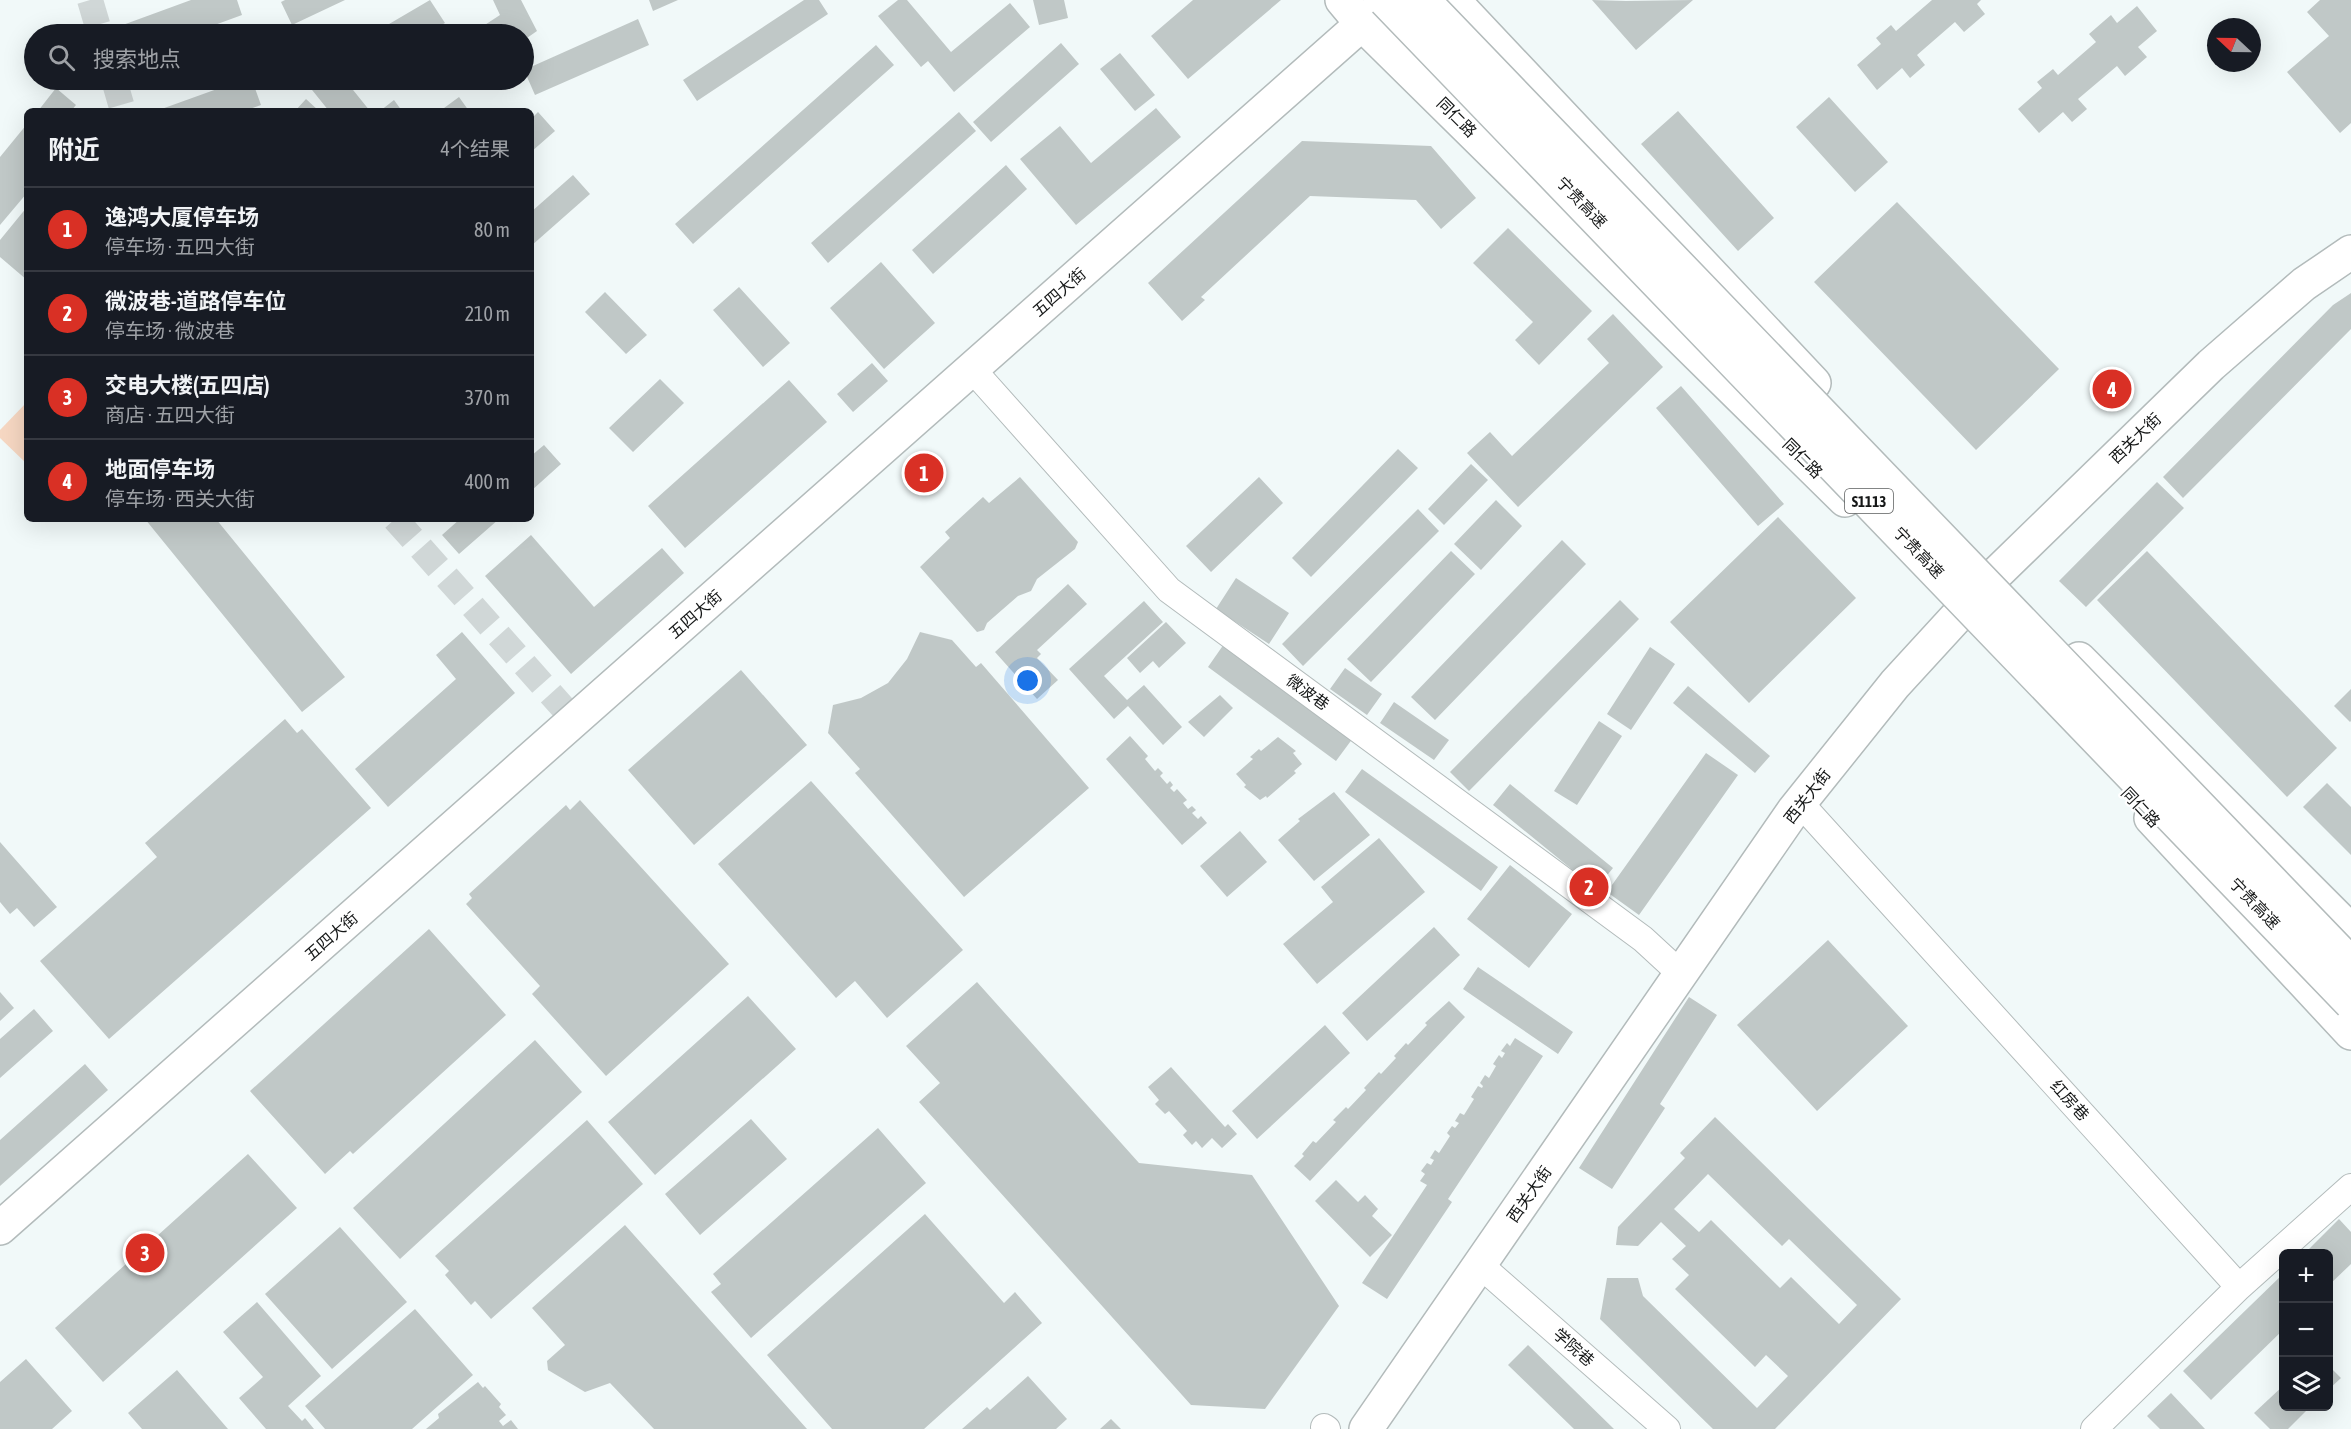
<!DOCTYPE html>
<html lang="zh">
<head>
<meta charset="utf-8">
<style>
	:root { --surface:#171b24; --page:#20242c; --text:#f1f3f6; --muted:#9ea1a6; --line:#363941; --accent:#d93025 }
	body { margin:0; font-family:"Asap Condensed","Noto Sans SC",sans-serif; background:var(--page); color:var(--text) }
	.controls { position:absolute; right:18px; bottom:18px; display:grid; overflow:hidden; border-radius:9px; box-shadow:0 6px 24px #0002 }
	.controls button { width:54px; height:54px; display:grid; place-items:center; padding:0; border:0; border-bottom:2px solid var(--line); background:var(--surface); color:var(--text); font:30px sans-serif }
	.compass { position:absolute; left:2207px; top:18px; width:54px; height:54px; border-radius:50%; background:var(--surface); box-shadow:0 6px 24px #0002; rotate:292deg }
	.you { position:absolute; left:1028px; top:681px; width:21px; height:21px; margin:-15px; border:4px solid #fff; border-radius:50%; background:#1a73e8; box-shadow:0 0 0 9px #1a73e833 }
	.badge { display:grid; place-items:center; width:39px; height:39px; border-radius:50%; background:var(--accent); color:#fff; font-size:20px; font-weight:700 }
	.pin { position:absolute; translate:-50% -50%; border:3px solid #fff; box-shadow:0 2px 6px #0006 }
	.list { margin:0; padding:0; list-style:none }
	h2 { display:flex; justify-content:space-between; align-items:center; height:78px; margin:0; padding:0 24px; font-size:26px }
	h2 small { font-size:20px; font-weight:400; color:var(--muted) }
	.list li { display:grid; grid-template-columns:39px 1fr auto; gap:18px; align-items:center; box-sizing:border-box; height:84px; padding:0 24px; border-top:2px solid var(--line) }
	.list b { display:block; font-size:22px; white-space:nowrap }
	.list p { margin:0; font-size:20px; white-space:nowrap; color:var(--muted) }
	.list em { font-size:20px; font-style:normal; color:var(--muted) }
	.icon { flex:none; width:33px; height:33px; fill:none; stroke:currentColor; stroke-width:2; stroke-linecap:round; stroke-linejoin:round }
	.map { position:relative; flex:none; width:2351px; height:1429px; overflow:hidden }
	.search { position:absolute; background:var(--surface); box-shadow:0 6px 24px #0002; left:24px; top:24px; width:510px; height:66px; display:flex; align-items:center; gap:15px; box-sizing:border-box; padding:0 21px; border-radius:33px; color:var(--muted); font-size:22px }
	.panel { position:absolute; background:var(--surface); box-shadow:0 6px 24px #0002; left:24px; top:108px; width:510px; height:414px; border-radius:9px }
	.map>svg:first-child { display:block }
	.green { fill:#f6d7c2 }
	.building { fill:#c0c8c7; fill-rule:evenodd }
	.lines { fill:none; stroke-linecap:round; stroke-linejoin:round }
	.minor-tunnel { stroke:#d0d7d7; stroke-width:26; stroke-dasharray:26 13; stroke-linecap:butt }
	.minor-casing { stroke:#b3bbbb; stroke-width:28 }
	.major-casing { stroke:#b3bbbb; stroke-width:36 }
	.minor { stroke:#fff; stroke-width:26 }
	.major { stroke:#fff; stroke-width:33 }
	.highway-bridge-casing { stroke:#b3bbbb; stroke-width:36; stroke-linecap:butt }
	.highway-bridge { stroke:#fff; stroke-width:33 }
	.labels { text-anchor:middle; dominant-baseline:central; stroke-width:4.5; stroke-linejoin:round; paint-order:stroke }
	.shield { fill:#fff; stroke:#5b5d5d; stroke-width:1.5 }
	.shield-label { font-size:15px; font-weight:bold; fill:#151717 }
	.street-label { font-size:16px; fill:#151717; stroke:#fff }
</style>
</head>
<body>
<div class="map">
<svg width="2351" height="1429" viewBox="0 0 2351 1429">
	<rect width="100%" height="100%" fill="#f1f9f9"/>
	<path class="green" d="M27 402V464L0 438V430Z"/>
	<path class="building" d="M191 0H237L242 15 190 34H123L120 26Z
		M285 0H345L292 25 281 2Z
		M430 0 445 23 425 34H372Z
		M493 0H521L537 31 524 40V34H471L500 15Z
		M649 0H678L653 11Z
		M804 0H819L828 14 697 101 683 80Z
		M898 0H907L951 52 1010 3 1030 27 954 92 928 61 921 67 878 16Z
		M1033 0H1064L1068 18 1039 25Z
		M1193 0H1281L1188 79 1151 36Z
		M1592 0 1626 1 1693 0 1636 50Z
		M1932 0H1981L1977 4 1985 14 1964 32 1955 22 1917 55 1925 65 1910 78 1902 68 1877 90 1857 65 1881 44 1876 38 1891 25 1896 31Z
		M2320 0H2351V123L2340 133 2287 72 2329 36 2307 12Z
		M2137 6 2157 31 2138 47 2147 57 2125 76 2117 66 2078 99 2087 109 2072 122 2063 112 2039 133 2018 109 2042 88 2037 82 2053 69 2058 75 2096 42 2089 34 2111 15 2117 23Z
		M638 19 649 45 535 95 524 70Z
		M1061 43 1079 64 991 142 973 122Z
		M876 45 894 65 693 244 675 224Z
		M1120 53 1155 95 1135 111 1100 69Z
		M242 80H252L261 105 244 111H156Z
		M304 80H345L370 111H329Z
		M451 80H464L455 86Z
		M56 88 76 105 71 111H38Z
		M459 97 469 111H440Z
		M1829 97 1888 162 1855 192 1796 127Z
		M306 99 319 111H295Z
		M394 100 402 111H380Z
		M1156 108 1181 137 1076 225 1020 159 1060 126 1091 163Z
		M1678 111 1774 218 1738 251 1641 144Z
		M538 112 555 131 531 152V119Z
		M959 112 976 131 828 263 811 243Z
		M27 124V193L0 225V157Z
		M1302 141 1431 146 1476 198 1441 229 1416 200 1310 196 1201 297 1205 300 1182 321 1148 283Z
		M1006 165 1027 189 933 274 912 250Z
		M573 175 590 194 531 246V212Z
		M1897 202 2059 369 1976 450 1814 282Z
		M27 207V280L0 257V240Z
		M1508 228 1592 311 1539 365 1515 340 1533 322 1473 263Z
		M881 262 935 323 884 369 830 308Z
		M739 287 790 343 763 367 713 310Z
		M605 292 647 335 626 354 585 312Z
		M2351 293V329L2183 498 2163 477 2333 305Z
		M1613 314 1663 367 1518 507 1467 453 1490 432 1512 456 1609 363 1587 339Z
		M872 363 888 381 853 412 837 394Z
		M660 379 684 403 633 452 609 428Z
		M789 380 827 422 685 548 648 506Z
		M1681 386 1784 504 1758 526 1656 408Z
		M544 445 561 464 531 491V456Z
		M1398 449 1418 468 1311 577 1292 558Z
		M1471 464 1488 480 1444 525 1428 509Z
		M1020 477 1078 542 1075 549 1037 579 1031 591 1018 596 987 623 984 630 977 632 920 567 950 538 945 532 983 497 989 503Z
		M1259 477 1283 503 1211 572 1186 546Z
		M2157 482 2184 508 2086 607 2059 581Z
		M1496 500 1522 526 1481 570 1454 544Z
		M1418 509 1439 531 1303 666 1282 644Z
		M1778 517 1856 598 1749 703 1670 622Z
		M145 519H216L345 677 302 712Z
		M460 519H499L459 554 442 535Z
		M531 535 594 607 662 548 684 573 571 674 485 576Z
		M1562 540 1586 564 1435 720 1411 697Z
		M1451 551 1475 574 1371 682 1347 659Z
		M2147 551 2337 748 2287 797 2097 600Z
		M1236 578 1289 613 1269 644 1216 609Z
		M1068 584 1087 604 1037 650 1041 654 1037 658 1058 680 1037 699 995 652Z
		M1620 600 1639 619 1469 791 1450 772Z
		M1144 601 1163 622 1104 676 1127 700 1144 685 1182 727 1163 745 1128 706 1114 719 1069 669Z
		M1166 622 1186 643 1159 668 1153 661 1140 673 1127 658Z
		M462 632 515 693 388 807 355 769 456 679 436 655Z
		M920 632 952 640 976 667 981 663 1089 788 964 897 855 773 860 769 828 733 833 705 861 698 888 683 907 659Z
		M1224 644 1353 738 1336 761 1208 667Z
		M1650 647 1675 664 1631 730 1607 714Z
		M1345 668 1382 694 1367 715 1330 689Z
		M741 670 807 745 694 845 628 770Z
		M1688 686 1770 756 1755 773 1673 703Z
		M2351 689V721L2350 722 2334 706Z
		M1220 695 1233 708 1204 737 1188 722Z
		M1394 702 1449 740 1434 760 1380 723Z
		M285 719 297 733 302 729 371 808 109 1039 40 961 157 857 145 843Z
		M1599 721 1622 736 1577 805 1554 791Z
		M1130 736 1148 756 1145 759 1155 771 1158 768 1163 773 1160 776 1167 784 1170 781 1173 785 1170 788 1174 792 1177 789 1187 800 1183 803 1188 809 1192 806 1196 810 1192 813 1198 819 1201 816 1207 823 1182 845 1106 759Z
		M1278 737 1296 751 1293 753 1302 764 1294 771 1296 773 1267 798 1266 796 1260 800 1244 787 1246 785 1236 774 1253 759 1250 757 1259 749 1261 751Z
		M1706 753 1738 775 1639 915 1607 892Z
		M1362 769 1498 867 1481 891 1345 792Z
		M811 781 963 950 887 1018 855 981 836 998 718 864Z
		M2327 783 2351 807V855L2303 807Z
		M1510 784 1613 868 1596 889 1493 805Z
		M1334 792 1370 835 1314 881 1278 840 1300 821 1298 819Z
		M580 800 729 964 606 1076 532 994 540 986 466 904 472 898 469 894 566 805 570 810Z
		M1240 831 1267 862 1227 897 1200 866Z
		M1379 838 1425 892 1317 984 1283 944 1333 902 1321 887Z
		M0 842 57 907 34 927 17 908 10 914 0 902Z
		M1510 865 1572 914 1529 968 1467 919Z
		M1434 927 1460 955 1367 1041 1342 1013Z
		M429 929 506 1015 353 1154 350 1151 325 1174 250 1091Z
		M1828 940 1908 1026 1817 1111 1737 1025Z
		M1478 967 1573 1032 1558 1054 1463 989Z
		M977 982 1139 1163 1252 1175 1339 1306 1265 1409 1191 1405 919 1102 940 1083 906 1046Z
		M0 992 14 1008 0 1021Z
		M748 996 796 1049 655 1175 608 1122Z
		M1689 997 1717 1015 1660 1104 1665 1108 1612 1189 1579 1168Z
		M1449 1001 1465 1017 1310 1181 1294 1166 1304 1156 1302 1154 1313 1141 1316 1143 1336 1122 1333 1120 1346 1107 1348 1109 1366 1090 1364 1088 1379 1072 1381 1074 1396 1058 1394 1056 1406 1043 1408 1045 1427 1025 1425 1023Z
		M34 1009 53 1031 0 1078V1039Z
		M1325 1025 1350 1053 1257 1139 1232 1111Z
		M1515 1038 1543 1056 1448 1199 1452 1202 1387 1299 1362 1283 1427 1185 1420 1181 1425 1174 1421 1171 1427 1163 1431 1165 1434 1160 1430 1158 1435 1150 1439 1153 1450 1136 1447 1133 1452 1126 1455 1128 1459 1123 1455 1121 1460 1113 1464 1115 1474 1099 1471 1097 1478 1086 1482 1088 1483 1086 1480 1083 1485 1075 1489 1078 1496 1066 1493 1064 1499 1055 1502 1058 1505 1053 1501 1051 1507 1043 1510 1046Z
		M535 1040 582 1092 400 1259 353 1208Z
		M85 1064 108 1090 0 1186V1140Z
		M1171 1067 1225 1127 1228 1124 1237 1134 1222 1148 1212 1138 1202 1148 1196 1141 1192 1145 1183 1135 1187 1131 1169 1111 1165 1114 1155 1104 1159 1100 1148 1087Z
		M1715 1117 1901 1299 1775 1429H1713L1600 1319 1607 1278H1638L1643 1296 1757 1408 1788 1376 1766 1355 1755 1367 1675 1289 1689 1275 1672 1259 1686 1246 1661 1222 1638 1246 1616 1245 1618 1227 1685 1158 1680 1153ZM1708 1174 1782 1246 1789 1239 1857 1305 1839 1324 1791 1277 1780 1288 1711 1220 1699 1232 1674 1209Z
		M751 1119 787 1159 700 1235 665 1194Z
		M587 1120 643 1184 491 1319 475 1301 471 1305 445 1275 449 1271 435 1256Z
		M878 1128 926 1183 751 1338 711 1292 721 1284 713 1274Z
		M248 1154 297 1208 103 1382 55 1328Z
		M1336 1180 1358 1202 1365 1195 1378 1209 1372 1216 1392 1235 1370 1257 1315 1201Z
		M925 1214 1004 1303 1015 1292 1042 1323 924 1429H832L767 1355Z
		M2339 1219 2351 1232V1264L2328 1286V1254H2304Z
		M625 1225 807 1429H654L610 1383 585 1392 548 1370 547 1361 565 1345 532 1308Z
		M340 1227 407 1302 332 1369 265 1294Z
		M2284 1273V1329L2211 1400 2183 1371Z
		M257 1302 321 1376 288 1406 302 1421 305 1418 314 1429H266L239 1398 263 1377 223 1332Z
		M415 1309 473 1375 412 1429H325L305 1406Z
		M1528 1345 1614 1429H1574L1508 1365Z
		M26 1359 72 1411 52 1429H0V1382Z
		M2328 1365 2341 1378 2328 1390Z
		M177 1370 228 1429H142L128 1413Z
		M1028 1376 1067 1419 1056 1429H962L987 1407 990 1410Z
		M478 1382 483 1388 485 1386 501 1404 499 1407 506 1415 499 1421 503 1426 511 1420 518 1429H426L439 1418 438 1414Z
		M2284 1385V1406H2311L2288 1429H2270L2254 1413Z
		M2171 1393 2205 1429H2160L2147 1416Z
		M1111 1419 1121 1429H1100Z"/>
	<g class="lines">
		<path class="minor-tunnel" d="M90 0 100 34
			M114 80 123 111
			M395 519 574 720"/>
		<defs>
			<path id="minor" d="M972 369 1169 590 1643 939 1681 974
				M1800 803 2239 1287
				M1480 1265 1667 1429
				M1324 1427 1327 1429
				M2094 1429 2239 1287 2351 1187"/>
			<path id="major" d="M1342 0 1362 24 1845 500
				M1453 0 1814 383
				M2079 659 2351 931
				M2151 818 2351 1033
				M0 1228 1389 0
				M1366 1429 1794 810 1895 684 1995 575 2211 365 2304 284 2351 252"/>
		</defs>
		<use href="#minor" class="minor-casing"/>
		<use href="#major" class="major-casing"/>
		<use href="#minor" class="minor"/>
		<use href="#major" class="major"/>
		<defs>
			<path id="highway-bridge" d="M1385 0 2351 1003
				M1423 0 2351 964"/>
		</defs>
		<use href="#highway-bridge" class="highway-bridge-casing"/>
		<use href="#highway-bridge" class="highway-bridge"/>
	</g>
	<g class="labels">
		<rect class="shield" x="1845" y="489" width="48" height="24" rx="4.5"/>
		<g class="shield-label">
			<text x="1869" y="501">S1113</text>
		</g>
		<g class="street-label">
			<text transform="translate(1457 117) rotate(45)">同仁路</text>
			<text transform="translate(1582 202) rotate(46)">宁贵高速</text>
			<text transform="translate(1059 292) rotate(-41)">五四大街</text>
			<text transform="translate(2135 438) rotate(-44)">西关大街</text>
			<text transform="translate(1803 458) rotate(45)">同仁路</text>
			<text transform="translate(1919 552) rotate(46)">宁贵高速</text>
			<text transform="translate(695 614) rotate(-41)">五四大街</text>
			<text transform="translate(1308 692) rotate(36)">微波巷</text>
			<text transform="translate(1807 796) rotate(-52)">西关大街</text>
			<text transform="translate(2141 807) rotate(47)">同仁路</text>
			<text transform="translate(2255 903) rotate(46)">宁贵高速</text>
			<text transform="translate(331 936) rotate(-41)">五四大街</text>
			<text transform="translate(2070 1100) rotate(48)">红房巷</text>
			<text transform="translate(1529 1194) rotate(-55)">西关大街</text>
			<text transform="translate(1574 1347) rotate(41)">学院巷</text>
		</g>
	</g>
</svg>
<div class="controls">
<button>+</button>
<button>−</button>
<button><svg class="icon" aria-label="layers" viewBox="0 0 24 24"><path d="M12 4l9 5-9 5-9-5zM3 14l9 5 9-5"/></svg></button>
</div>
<svg class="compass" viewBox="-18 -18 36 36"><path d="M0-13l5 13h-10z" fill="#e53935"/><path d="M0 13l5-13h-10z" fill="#9ea1a6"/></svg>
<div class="you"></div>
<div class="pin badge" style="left:924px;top:473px">1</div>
<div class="pin badge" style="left:1589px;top:887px">2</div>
<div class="pin badge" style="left:145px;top:1253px">3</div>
<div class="pin badge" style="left:2112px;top:389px">4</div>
<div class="search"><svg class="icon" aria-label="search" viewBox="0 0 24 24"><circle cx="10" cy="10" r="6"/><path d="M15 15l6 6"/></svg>搜索地点</div>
<section class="panel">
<h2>附近<small>4个结果</small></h2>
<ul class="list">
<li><span class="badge">1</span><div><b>逸鸿大厦停车场</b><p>停车场 · 五四大街</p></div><em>80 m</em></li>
<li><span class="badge">2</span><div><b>微波巷-道路停车位</b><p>停车场 · 微波巷</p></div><em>210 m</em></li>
<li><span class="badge">3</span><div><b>交电大楼(五四店)</b><p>商店 · 五四大街</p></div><em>370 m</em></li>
<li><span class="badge">4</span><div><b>地面停车场</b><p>停车场 · 西关大街</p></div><em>400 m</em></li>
</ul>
</section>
</div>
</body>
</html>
